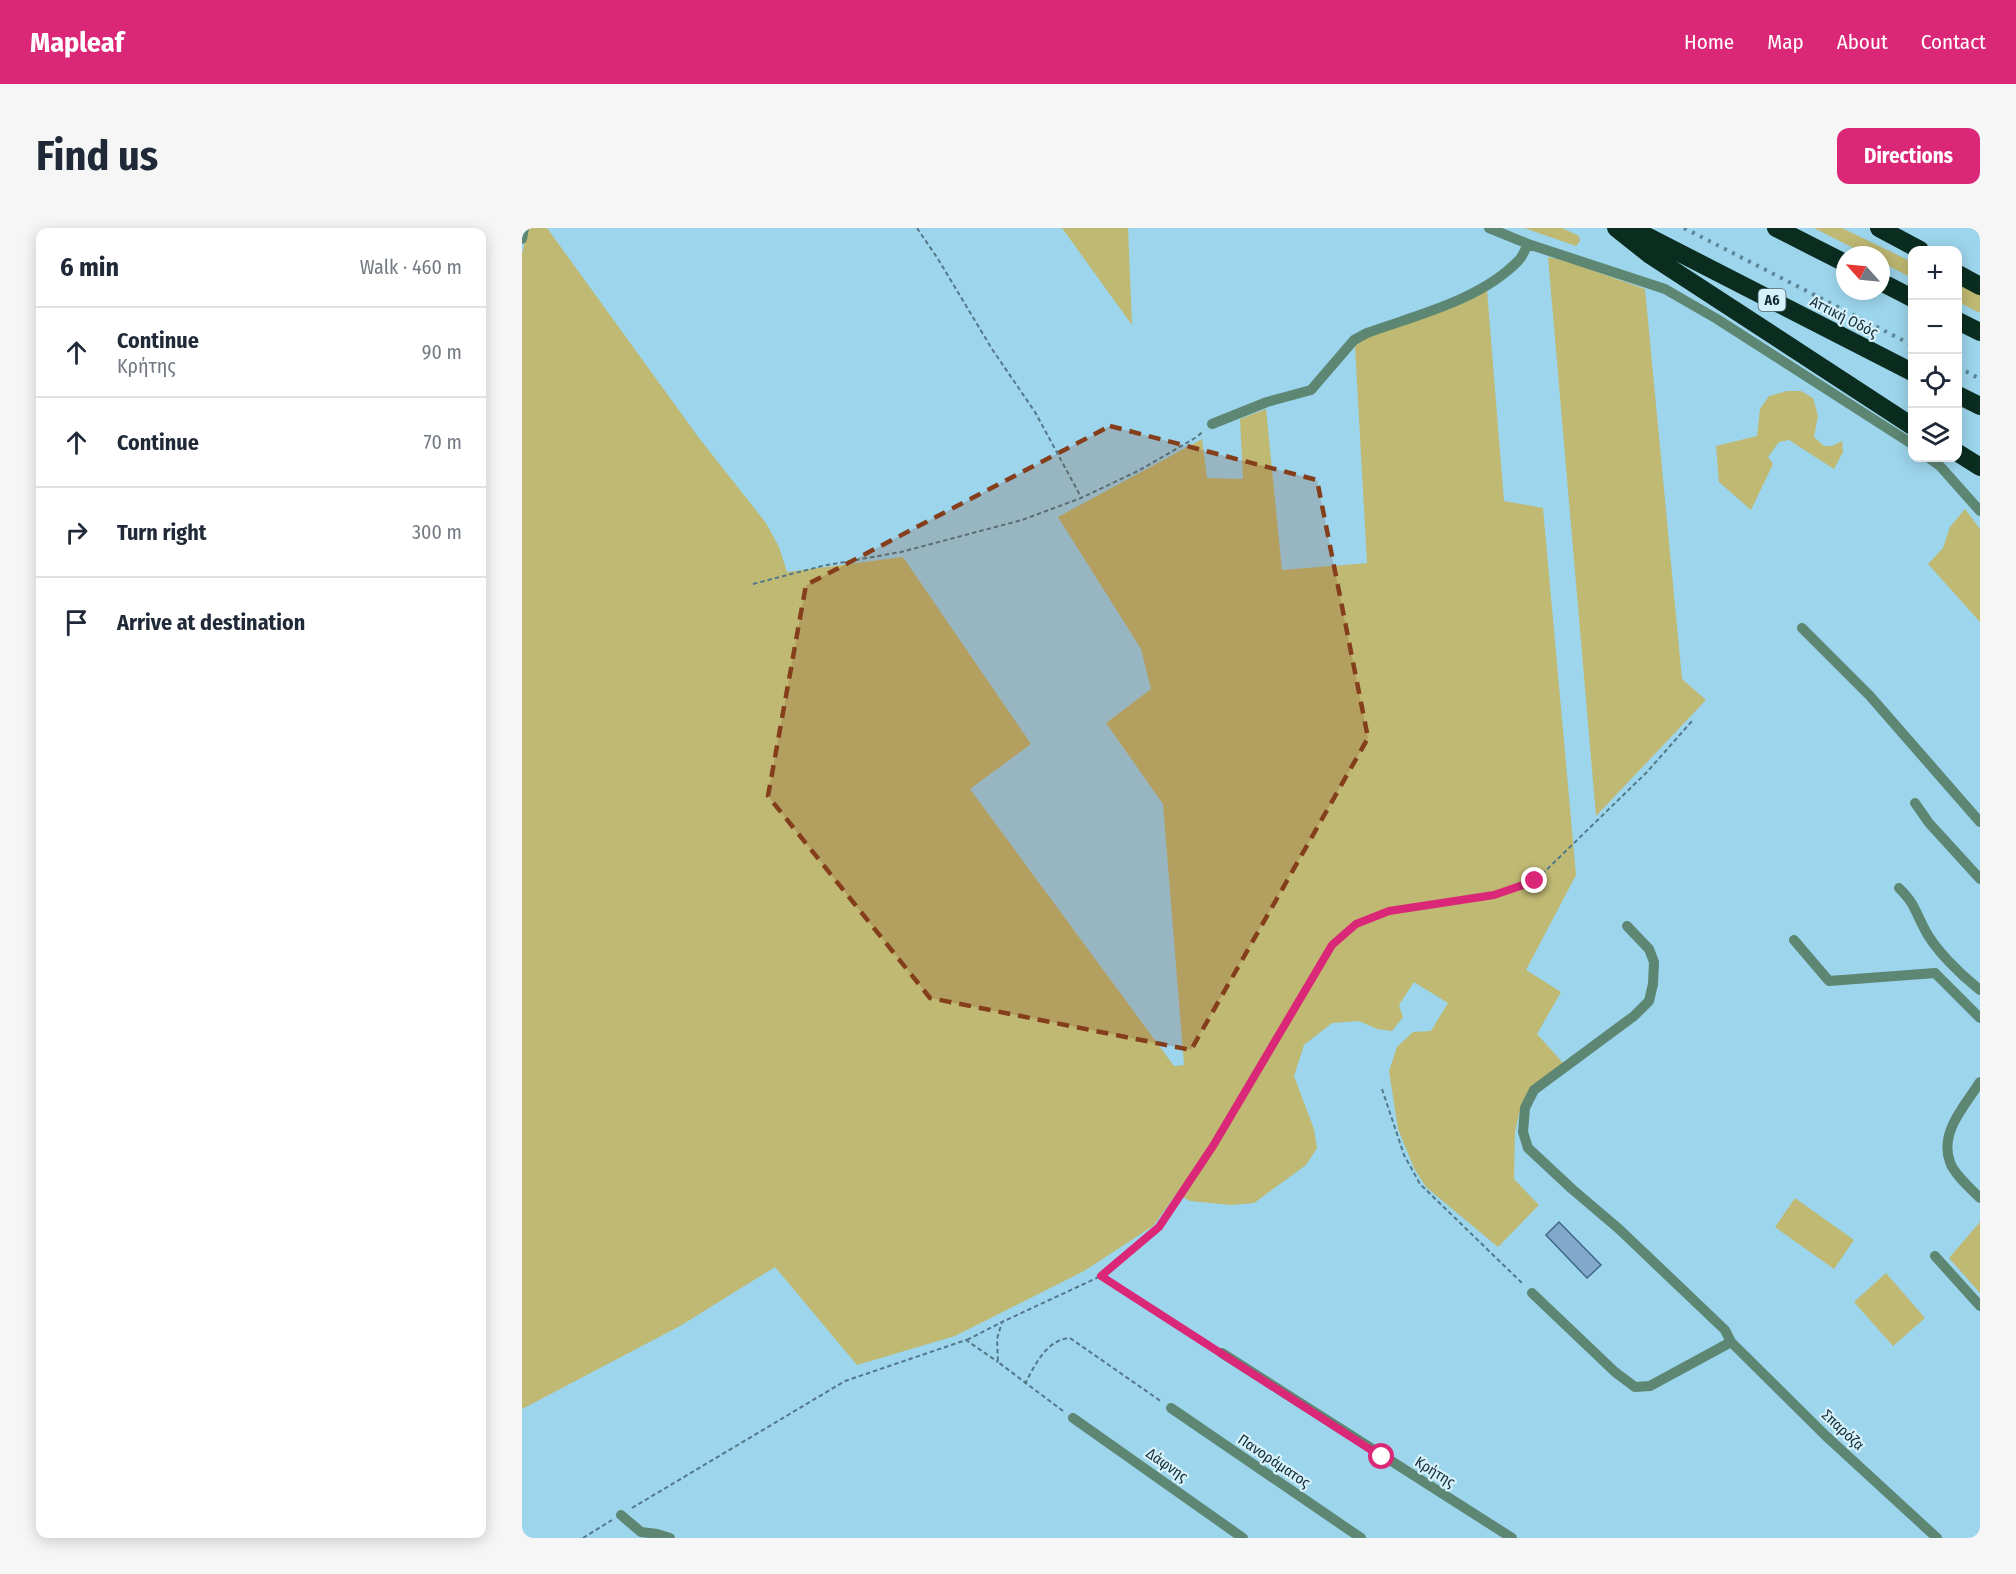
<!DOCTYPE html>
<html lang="en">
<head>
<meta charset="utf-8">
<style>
	:root { --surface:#fff; --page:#f6f6f7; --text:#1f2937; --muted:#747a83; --line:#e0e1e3; --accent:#db2777 }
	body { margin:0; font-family:"Fira Sans Condensed",sans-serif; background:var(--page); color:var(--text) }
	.controls { position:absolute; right:18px; top:18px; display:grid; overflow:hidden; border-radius:12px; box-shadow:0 3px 15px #0003 }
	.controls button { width:54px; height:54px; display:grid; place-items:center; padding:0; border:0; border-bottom:2px solid var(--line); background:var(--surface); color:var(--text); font:30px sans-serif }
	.compass { position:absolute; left:1314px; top:18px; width:54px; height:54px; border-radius:50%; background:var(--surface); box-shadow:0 3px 15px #0003; rotate:297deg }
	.stop { position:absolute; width:18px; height:18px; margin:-14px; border:4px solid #db2777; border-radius:50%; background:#fff }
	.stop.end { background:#db2777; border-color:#fff; box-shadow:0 2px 6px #0008 }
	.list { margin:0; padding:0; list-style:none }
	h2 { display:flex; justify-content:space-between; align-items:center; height:78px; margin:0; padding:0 24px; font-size:26px }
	h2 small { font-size:20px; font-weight:400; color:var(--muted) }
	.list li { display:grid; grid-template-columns:39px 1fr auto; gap:18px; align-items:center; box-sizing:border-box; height:90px; padding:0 24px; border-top:2px solid var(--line) }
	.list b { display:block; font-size:22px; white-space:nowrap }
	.list p { margin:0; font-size:20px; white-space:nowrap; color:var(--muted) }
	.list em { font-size:20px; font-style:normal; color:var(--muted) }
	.icon { flex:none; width:33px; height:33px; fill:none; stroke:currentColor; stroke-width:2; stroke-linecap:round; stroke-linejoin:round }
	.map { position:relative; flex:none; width:1458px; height:1310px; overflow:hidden; border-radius:12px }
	header { display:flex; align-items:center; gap:36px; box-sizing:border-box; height:84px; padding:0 30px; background:var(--accent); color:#fff }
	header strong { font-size:28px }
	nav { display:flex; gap:33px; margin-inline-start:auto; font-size:21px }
	.intro { display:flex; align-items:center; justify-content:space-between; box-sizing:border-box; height:144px; padding:0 36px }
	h1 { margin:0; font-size:42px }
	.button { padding:15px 27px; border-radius:12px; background:var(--accent); color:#fff; font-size:21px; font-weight:700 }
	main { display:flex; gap:36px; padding:0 36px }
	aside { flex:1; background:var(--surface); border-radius:12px; box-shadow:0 3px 15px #0003 }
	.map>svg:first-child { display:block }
	.green { fill:#bfb973 }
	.building { fill:#81a9cb; stroke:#426887; stroke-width:1.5 }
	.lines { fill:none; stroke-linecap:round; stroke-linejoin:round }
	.path { stroke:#537989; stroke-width:2; stroke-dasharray:4.5 3; stroke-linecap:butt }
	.street { stroke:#5d8673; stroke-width:10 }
	.highway { stroke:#0a2d20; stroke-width:18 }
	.rail { stroke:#5c8595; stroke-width:4; stroke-dasharray:3 6; stroke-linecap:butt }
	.route { stroke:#db2777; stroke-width:8 }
	.marked { fill:#853e1b; fill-opacity:0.2; stroke:#853e1b; stroke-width:4.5; stroke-dasharray:12 8; stroke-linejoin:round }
	.labels { text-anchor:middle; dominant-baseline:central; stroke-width:4.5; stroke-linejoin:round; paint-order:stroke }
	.shield { fill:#d5f1fc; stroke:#4f6771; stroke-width:1.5 }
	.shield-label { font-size:14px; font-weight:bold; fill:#152c35 }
	.street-label { font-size:15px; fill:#152c35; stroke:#d5f1fc }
</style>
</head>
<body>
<header>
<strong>Mapleaf</strong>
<nav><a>Home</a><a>Map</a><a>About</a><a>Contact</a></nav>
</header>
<div class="intro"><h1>Find us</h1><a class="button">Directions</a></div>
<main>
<aside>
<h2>6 min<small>Walk · 460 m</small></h2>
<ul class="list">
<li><svg class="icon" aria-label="ahead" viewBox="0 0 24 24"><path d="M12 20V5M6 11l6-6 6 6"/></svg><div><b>Continue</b><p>Κρήτης</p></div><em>90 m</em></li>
<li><svg class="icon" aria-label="ahead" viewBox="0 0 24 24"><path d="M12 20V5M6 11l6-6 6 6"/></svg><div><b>Continue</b></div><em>70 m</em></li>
<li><svg class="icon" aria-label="right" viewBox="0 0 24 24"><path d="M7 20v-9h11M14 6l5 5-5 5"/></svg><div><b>Turn right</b></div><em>300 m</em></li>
<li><svg class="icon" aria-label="arrive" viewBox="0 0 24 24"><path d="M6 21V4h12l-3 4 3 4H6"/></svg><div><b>Arrive at destination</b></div></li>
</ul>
</aside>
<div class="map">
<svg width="1458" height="1310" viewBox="0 0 1458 1310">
	<rect width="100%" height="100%" fill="#9cd5ec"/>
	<path class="green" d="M6 0H25L177 210 244 295 257 319 265 344 381 329 509 516 448 561 652 838 662 837 641 576 584 495 629 461 619 421 536 289 680 211 685 250 721 251 718 191 744 181 760 342 845 335 833 118 843 110 965 62 982 273 1021 280 1054 647 1004 742 1039 764 1015 806 1041 835 998 882 993 904 992 951 1017 977 976 1019 904 959 892 940 876 901 867 843 875 819 891 804 909 803 926 775 892 754 877 777 881 789 870 803 855 801 837 793 810 795 782 817 772 848 792 901 795 920 784 937 732 975 709 977 668 973 661 969 660 958 631 998 562 1043 433 1108 335 1137 253 1039 158 1098 0 1181V26Z
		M540 0H606L610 97Z
		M1002 0H1040L1057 8 1058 13 1054 18Z
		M1292 0H1320L1390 34V50L1359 34V27H1345Z
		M1026 29 1044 33 1123 61 1160 451 1184 472 1074 588Z
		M1436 54 1458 64V85L1436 74Z
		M1265 163H1279L1291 170 1296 188 1292 209 1302 218H1310L1320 213 1321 224 1312 241 1267 212 1257 214 1246 229 1251 236 1229 282 1197 254 1194 218 1235 208 1238 181 1247 168Z
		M1443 281 1458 301V394L1406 336 1421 320 1428 299Z
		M1273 970 1332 1012 1312 1041 1253 999Z
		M1458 994V1065L1427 1030Z
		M1364 1045 1403 1090 1371 1118 1332 1074Z"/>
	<path class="building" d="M1037 994 1079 1037 1065 1050 1024 1007Z"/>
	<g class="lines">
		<path class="path" d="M395 0 416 31 470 121 513 184 559 269
			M231 356 300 338 379 324 500 292 559 270 618 242 673 210 682 203
			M860 861 882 927 898 956 1001 1056
			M445 1112 480 1094
			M690 1119 579 1048 637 999 691 918 810 717 834 696 867 683 972 667 1013 653 1125 544 1170 493
			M503 1156C512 1138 525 1111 548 1110L640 1174
			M541 1183 476 1134 475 1111 480 1094 579 1048
			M110 1280 323 1153 444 1112 476 1134
			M61 1310 90 1292"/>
		<path class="street" d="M967 0 1006 16 1143 61 1195 91 1390 216
			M0 11 2 0
			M690 196 745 174 789 162 832 112 845 105C895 87 959 72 997 32 1001 28 1003 21 1006 16
			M1407 230 1418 238 1458 283
			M1280 400 1348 468 1458 594
			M1393 575 1407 595 1458 651
			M1377 660C1393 676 1392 681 1402 700 1412 721 1439 747 1458 762
			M1105 698 1127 721 1132 734 1131 756 1127 773 1112 788 1012 862 1003 880 1001 904 1006 920 1050 961 1097 1001 1203 1102 1209 1114 1304 1208 1415 1310
			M1272 712 1307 753 1413 745 1458 790
			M1458 854C1443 878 1417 904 1428 934 1431 945 1450 962 1458 970
			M1413 1028 1458 1078
			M1010 1065 1093 1144 1113 1159 1128 1158 1209 1114
			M700 1125 990 1310
			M649 1180 839 1310
			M551 1190 721 1310
			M99 1287 119 1304 135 1306 148 1310"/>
		<path class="highway" d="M1094 0 1128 27 1390 198
			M1109 0 1390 144
			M1254 0 1323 35
			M1357 0 1398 22
			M1436 46 1458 58
			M1359 54 1390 70
			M1436 93 1458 104
			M1436 167 1458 178
			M1436 225 1458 239"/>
		<path class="rail" d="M1162 0 1390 117
			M1436 139 1458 151"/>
	</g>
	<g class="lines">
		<path class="route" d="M860 1229 579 1048 637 999 691 918 810 717 834 696 867 683 972 667 1013 653"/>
	</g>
	<path class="marked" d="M588 198 795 252 846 510 669 822 408 770 246 568 284 357Z"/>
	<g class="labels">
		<rect class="shield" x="1236.5" y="61" width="27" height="22" rx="4.5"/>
		<g class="shield-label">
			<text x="1250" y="72">Α6</text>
		</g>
		<g class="street-label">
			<text transform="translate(1322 89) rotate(27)">Αττική Οδός</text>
			<text transform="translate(1321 1202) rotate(43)">Σπαρόζα</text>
			<text transform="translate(752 1233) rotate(34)">Πανοράματος</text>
			<text transform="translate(645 1237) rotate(35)">Δάφνης</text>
			<text transform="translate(913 1244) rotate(32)">Κρήτης</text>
		</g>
	</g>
</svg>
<div class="controls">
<button>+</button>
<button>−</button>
<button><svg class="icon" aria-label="locate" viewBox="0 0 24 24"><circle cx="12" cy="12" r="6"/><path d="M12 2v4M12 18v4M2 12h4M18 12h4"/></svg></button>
<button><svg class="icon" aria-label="layers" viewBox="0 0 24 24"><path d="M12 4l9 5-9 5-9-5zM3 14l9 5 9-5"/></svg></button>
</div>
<svg class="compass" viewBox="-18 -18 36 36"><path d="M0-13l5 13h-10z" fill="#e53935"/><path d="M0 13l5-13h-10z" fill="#747a83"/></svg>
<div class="stop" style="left:860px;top:1229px"></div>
<div class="stop end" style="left:1013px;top:653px"></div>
</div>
</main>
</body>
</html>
